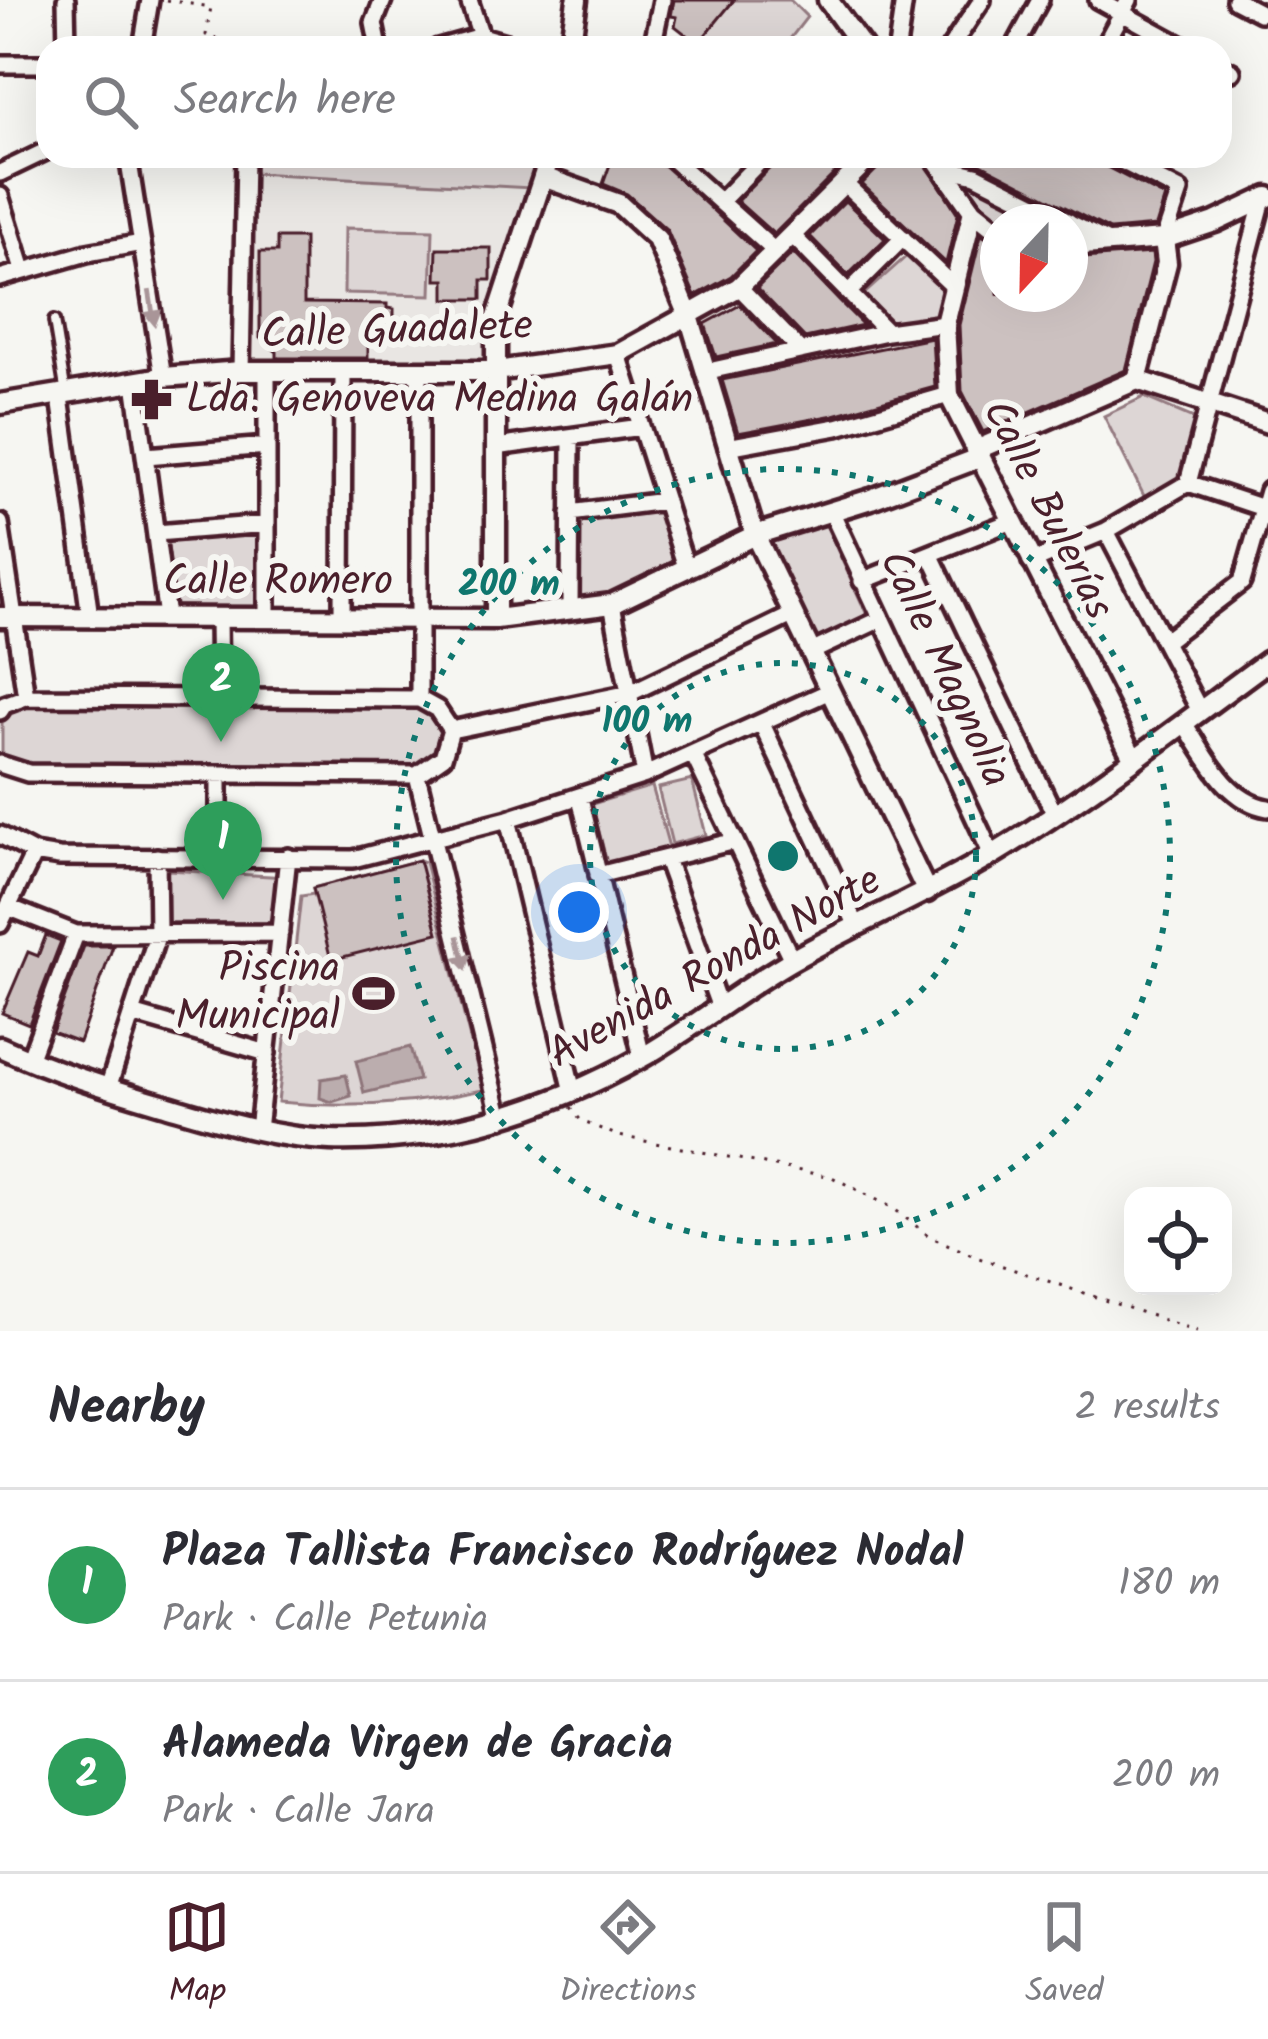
<!DOCTYPE html>
<html lang="en">
<head>
<meta charset="utf-8">
<style>
	:root { --surface:#fff; --page:#f2f2f3; --text:#2b2b33; --muted:#7c7c81; --line:#e1e1e2; --accent:#4a1f2b }
	body { margin:0; font-family:Kalam,sans-serif; background:var(--page); color:var(--text) }
	.controls { position:absolute; right:36px; bottom:36px; display:grid; overflow:hidden; border-radius:24px; box-shadow:0 12px 48px #0002 }
	.controls button { width:108px; height:108px; display:grid; place-items:center; padding:0; border:0; border-bottom:3px solid var(--line); background:var(--surface); color:var(--text); font:60px sans-serif }
	.compass { position:absolute; left:980px; top:204px; width:108px; height:108px; border-radius:50%; background:var(--surface); box-shadow:0 12px 48px #0002; rotate:202deg }
	.you { position:absolute; left:579px; top:912px; width:42px; height:42px; margin:-30px; border:9px solid #fff; border-radius:50%; background:#1a73e8; box-shadow:0 0 0 18px #1a73e833 }
	.badge { display:grid; place-items:center; width:78px; height:78px; border-radius:50%; background:var(--accent); color:#fff; font-size:39px; font-weight:700 }
	.pin { position:absolute; translate:-50% -99px; filter:drop-shadow(0 3px 6px #0008) }
	.pin::after { content:''; position:absolute; top:63px; width:42px; height:36px; background:inherit; clip-path:polygon(0 0,100% 0,50% 100%) }
	.list { margin:0; padding:0; list-style:none }
	h2 { display:flex; justify-content:space-between; align-items:center; height:156px; margin:0; padding:0 48px; font-size:51px }
	h2 small { font-size:39px; font-weight:400; color:var(--muted) }
	.list li { display:grid; grid-template-columns:78px 1fr auto; gap:36px; align-items:center; box-sizing:border-box; height:192px; padding:0 48px; border-top:3px solid var(--line) }
	.list b { display:block; font-size:45px; white-space:nowrap }
	.list p { margin:0; font-size:39px; white-space:nowrap; color:var(--muted) }
	.list em { font-size:39px; font-style:normal; color:var(--muted) }
	.icon { flex:none; width:66px; height:66px; fill:none; stroke:currentColor; stroke-width:2; stroke-linecap:round; stroke-linejoin:round }
	.map { position:relative; flex:none; width:1268px; height:1331px; overflow:hidden }
	.search { position:absolute; background:var(--surface); box-shadow:0 12px 48px #0002; left:36px; right:36px; top:36px; height:132px; display:flex; align-items:center; gap:30px; box-sizing:border-box; padding:0 42px; border-radius:36px; color:var(--muted); font-size:45px }
	.sheet { height:540px; background:var(--surface) }
	nav { display:flex; justify-content:space-around; align-items:center; box-sizing:border-box; height:168px; border-top:3px solid var(--line); background:var(--surface); font-size:33px; color:var(--muted) }
	nav a { display:grid; justify-items:center; gap:6px }
	nav .on { color:var(--accent) }
	.map>svg:first-child { display:block }
	.built { fill:#e9e6e3 }
	.green { fill:#ddd6d5; stroke:#947a80; stroke-width:3 }
	.water { fill:#bbadae; stroke:#8e747a; stroke-width:3 }
	.building { fill:#ccc1c0; stroke:#4a1f2b; stroke-width:3 }
	.lines { fill:none; stroke-linecap:round; stroke-linejoin:round }
	.service-casing { stroke:#4a1f2b; stroke-width:16 }
	.minor-casing { stroke:#4a1f2b; stroke-width:24 }
	.tertiary-casing { stroke:#4a1f2b; stroke-width:27 }
	.path { stroke:#4a1f2b; stroke-width:3; stroke-dasharray:3 9; stroke-linecap:butt }
	.service { stroke:#f6f6f2; stroke-width:8 }
	.minor { stroke:#f6f6f2; stroke-width:15 }
	.tertiary { stroke:#f6f6f2; stroke-width:18 }
	.oneway { fill:#a99598 }
	.ring { fill:none; stroke:#0f766e; stroke-width:6; stroke-dasharray:6 12 }
	.labels { text-anchor:middle; dominant-baseline:central; stroke-width:12; stroke-linejoin:round; paint-order:stroke }
	.street-label { font-size:42px; fill:#4a1f2b; stroke:#f6f6f2 }
	.poi-label { font-size:42px; fill:#4a1f2b; stroke:#f6f6f2; text-anchor:start }
	.centre { fill:#0f766e; stroke:#f6f6f2; stroke-width:6 }
	.ring-label { font-size:36px; text-anchor:middle; font-weight:bold; fill:#0f766e; stroke:#f6f6f2; stroke-width:12; stroke-linejoin:round; paint-order:stroke }
</style>
</head>
<body>
<div class="map">
<svg width="1268" height="1331" viewBox="0 0 1268 1331">
	<rect width="100%" height="100%" fill="#f6f6f2"/>
	<filter id="ink" filterUnits="userSpaceOnUse"><feTurbulence type="fractalNoise" baseFrequency=".00833" numOctaves="2"/><feDisplacementMap in="SourceGraphic" scale="24" xChannelSelector="R" yChannelSelector="G"/><feConvolveMatrix kernelMatrix="1 2 1 2 8 2 1 2 1" color-interpolation-filters="sRGB"/></filter>
	<g filter="url(#ink)">
		<path class="built" d="M254 173 531 188 487 318V363L250 362Z"/>
		<path class="green" d="M734 0H790L807 17 783 48H703L698 44Z
			M254 156H541L531 188 254 173Z
			M955 173 1055 222C990 222 992 226 955 173Z
			M345 228 433 230 431 295 344 293Z
			M908 255 951 292 946 320 888 329 861 297Z
			M1144 397 1198 420 1183 479 1146 500 1104 416Z
			M659 511 675 564 607 596 578 600 579 521Z
			M826 525 867 615 816 639 768 541Z
			M257 533 258 608H176L167 540Z
			M21 705H418L435 713 444 731 439 755 415 769 28 768 2 758V716Z
			M692 780 706 835 672 844 658 788Z
			M652 786 669 847 607 863 592 804Z
			M419 860 425 862 483 1090C414 1105 349 1109 278 1102L301 896 314 894 313 888Z
			M168 870 286 877 281 923H158Z"/>
		<path class="water" d="M410 1047 419 1080 364 1093 356 1061Z
			M346 1075 351 1096 332 1102 320 1098 321 1079Z"/>
		<path class="building" d="M674 0H734L698 44 675 26 677 17 671 16Z
			M613 156H655L756 251 731 276 695 296 667 230 627 194 603 184Z
			M777 156H852L774 234 737 201 774 164Z
			M884 156H921L958 214 946 263 862 184 880 166Z
			M951 156H1098L1107 167 1165 197 1156 226 1110 230 981 164Z
			M845 201 885 239 848 275 810 236Z
			M981 235 998 244V294H1070V259L1152 253 1153 262 1126 370 983 432 962 391 959 325Z
			M277 238H304V303L387 304V308L394 309V333L368 337V358H277V352L260 338V252H277Z
			M437 248H491V280H482V299H445V280H436Z
			M793 253 839 301 863 325 805 338 757 288Z
			M740 305 777 344 716 357 705 324Z
			M932 338 935 387 834 415 738 433 722 380Z
			M419 860 438 933 331 960 313 888Z
			M46 935 61 941 29 1024 2 1013 28 952 38 956Z
			M84 946H113L79 1042 52 1032Z"/>
		<g class="lines">
			<defs>
				<path id="service" d="M54 321 66 394"/>
				<path id="minor" d="M66 0 67 48
					M469 0 481 36
					M1098 0 1186 48
					M1235 0 1260 13
					M142 48 150 0
					M379 48 374 23 383 0
					M438 48 481 36 523 48
					M652 48 662 0
					M897 48 904 0
					M950 48 982 0
					M1014 48 1040 0
					M1103 48 1129 0
					M0 64H48
					M1220 66 1232 72
					M128 156 163 377
					M669 156 776 252
					M1112 156 1180 191 1164 239
					M941 167 976 175 1069 222
					M0 173 48 150
					M845 184 954 287
					M0 196 23 270
					M722 200 765 156
					M1070 223 1110 243
					M792 235 887 332
					M0 278 87 253 142 243
					M739 287 801 351
					M848 293 903 238
					M618 354 686 567
					M241 371 245 156
					M267 372V618
					M419 372V699
					M704 372 887 332 945 324
					M135 382 167 617
					M60 397 90 617
					M496 447 641 427
					M727 447 837 427 949 395
					M146 456 267 446
					M1188 483 1263 508
					M570 513 664 501
					M832 513 992 855
					M0 523 26 697
					M1106 531 1200 711
					M156 533 267 524
					M930 554 1055 815
					M1031 562 1106 531 1188 483 1263 199
					M862 581 1010 522
					M612 604 645 775
					M570 609 571 438
					M218 618 219 699
					M342 618 343 372
					M1165 641 1242 582 1268 491
					M811 652 879 620
					M0 711 4 705 26 697 419 699 437 709 451 730 443 757 417 775 28 773 0 764
					M1184 723C1205 755 1227 802 1268 808
					M762 724 857 926
					M451 730 630 693 792 615
					M694 756 792 960
					M417 775 501 1119
					M580 798 642 1057
					M508 819 573 1092
					M0 835 34 853 59 857 353 859 508 819 645 775 830 691
					M219 857V774
					M666 859 720 1008
					M598 875 735 841
					M8 907 76 934 280 933
					M0 924 34 853
					M132 1014 267 1053
					M29 1060 76 934
					M108 1088 158 933 157 857
					M258 1130 288 857"/>
				<path id="tertiary" d="M828 0 863 48
					M570 48 577 0
					M934 156 973 211 998 231
					M543 177 619 204 657 239 689 316 755 535 927 892
					M973 211 945 324 949 395 1134 760
					M1070 246 1164 239 1215 222 1268 197
					M1137 380 1167 263 1164 239
					M1137 380 1268 423
					M0 404 163 377 241 371H496L618 354 739 287 871 156
					M976 450 1137 380
					M0 617 496 619 612 604 755 535 871 499 979 458
					M496 619V320L550 156
					M0 1047C52 1071 107 1088 162 1104 217 1120 273 1138 330 1140 440 1143 546 1111 641 1058 694 1028 741 989 794 959 859 922 929 893 994 854 1089 796 1178 727 1268 661"/>
			</defs>
			<use href="#service" class="service-casing"/>
			<use href="#minor" class="minor-casing"/>
			<use href="#tertiary" class="tertiary-casing"/>
			<path class="path" d="M166 0 211 7 206 35 244 48
				M571 1107 581 1121 619 1136 832 1177 893 1208 929 1236 979 1258 1197 1331"/>
			<use href="#service" class="service"/>
			<use href="#minor" class="minor"/>
			<use href="#tertiary" class="tertiary"/>
		</g>
		<defs><path id="oneway-solid" d="M-6-.8H1V-3.2L6.5 0L1 3.2V.8H-6Z" transform="scale(3)"/></defs>
		<g class="oneway">
			<use href="#oneway-solid" transform="translate(152 308) rotate(81)"/>
			<use href="#oneway-solid" transform="translate(462 953) rotate(77)"/>
		</g>
	</g>
	<g class="ring">
		<circle cx="783" cy="856" r="193"/>
		<circle cx="783" cy="856" r="387"/>
	</g>
	<defs>
		<symbol id="pharmacy-bare" viewBox="-9 -9 18 18"><path d="M-2-6h4v4h4v4h-4v4h-4v-4h-4v-4h4Z" fill="#4a1f2b" stroke="#f6f6f2" stroke-width="2.5" paint-order="stroke"/></symbol>
		<symbol id="stadium-bare" viewBox="-9 -9 18 18"><path d="M0-5a6.5 5 0 1 0 0 10a6.5 5 0 1 0 0-10ZM-3.5-1.8h7v3.6h-7Z" fill="#4a1f2b" stroke="#f6f6f2" stroke-width="2.5" paint-order="stroke"/></symbol>
	</defs>
	<g fill-rule="evenodd">
		<use href="#pharmacy-bare" x="122" y="370" width="59" height="59"/>
		<use href="#stadium-bare" x="344" y="964" width="59" height="59"/>
	</g>
	<g class="labels">
		<g class="street-label">
			<text transform="translate(397 331) rotate(-2)">Calle Guadalete</text>
			<text transform="translate(1047 510) rotate(63)">Calle Bulerías</text>
			<text x="278" y="582">Calle Romero</text>
			<text transform="translate(944 669) rotate(65)">Calle Magnolia</text>
			<text transform="translate(715 968) rotate(-29)">Avenida Ronda Norte</text>
		</g>
		<g class="poi-label">
			<text x="186" y="400">Lda. Genoveva Medina Galán</text>
			<text x="340" y="969" text-anchor="end">Piscina<tspan x="340" dy="48">Municipal</tspan></text>
		</g>
	</g>
	<circle cx="783" cy="856" r="18" class="centre"/>
	<g class="ring-label">
		<text x="509" y="595">200 m</text>
		<text x="647" y="732">100 m</text>
	</g>
</svg>
<div class="controls">
<button><svg class="icon" aria-label="locate" viewBox="0 0 24 24"><circle cx="12" cy="12" r="6"/><path d="M12 2v4M12 18v4M2 12h4M18 12h4"/></svg></button>
</div>
<svg class="compass" viewBox="-18 -18 36 36"><path d="M0-13l5 13h-10z" fill="#e53935"/><path d="M0 13l5-13h-10z" fill="#7c7c81"/></svg>
<div class="you"></div>
<div class="pin badge" style="left:223px;top:900px;background:#2e9e5b">1</div>
<div class="pin badge" style="left:221px;top:742px;background:#2e9e5b">2</div>
<div class="search"><svg class="icon" aria-label="search" viewBox="0 0 24 24"><circle cx="10" cy="10" r="6"/><path d="M15 15l6 6"/></svg>Search here</div>
</div>
<section class="sheet">
<h2>Nearby<small>2 results</small></h2>
<ul class="list">
<li><span class="badge" style="background:#2e9e5b">1</span><div><b>Plaza Tallista Francisco Rodríguez Nodal</b><p>Park · Calle Petunia</p></div><em>180 m</em></li>
<li><span class="badge" style="background:#2e9e5b">2</span><div><b>Alameda Virgen de Gracia</b><p>Park · Calle Jara</p></div><em>200 m</em></li>
</ul>
</section>
<nav>
<a class="on"><svg class="icon" aria-label="map" viewBox="0 0 24 24"><path d="M3 6l6-2 6 2 6-2v14l-6 2-6-2-6 2zM9 4v14M15 6v14"/></svg>Map</a>
<a><svg class="icon" aria-label="directions" viewBox="0 0 24 24"><path d="M12 3l9 9-9 9-9-9zM9 14v-3h6M13 9l2 2-2 2"/></svg>Directions</a>
<a><svg class="icon" aria-label="saved" viewBox="0 0 24 24"><path d="M7 4h10v16l-5-4-5 4z"/></svg>Saved</a>
</nav>
</body>
</html>
